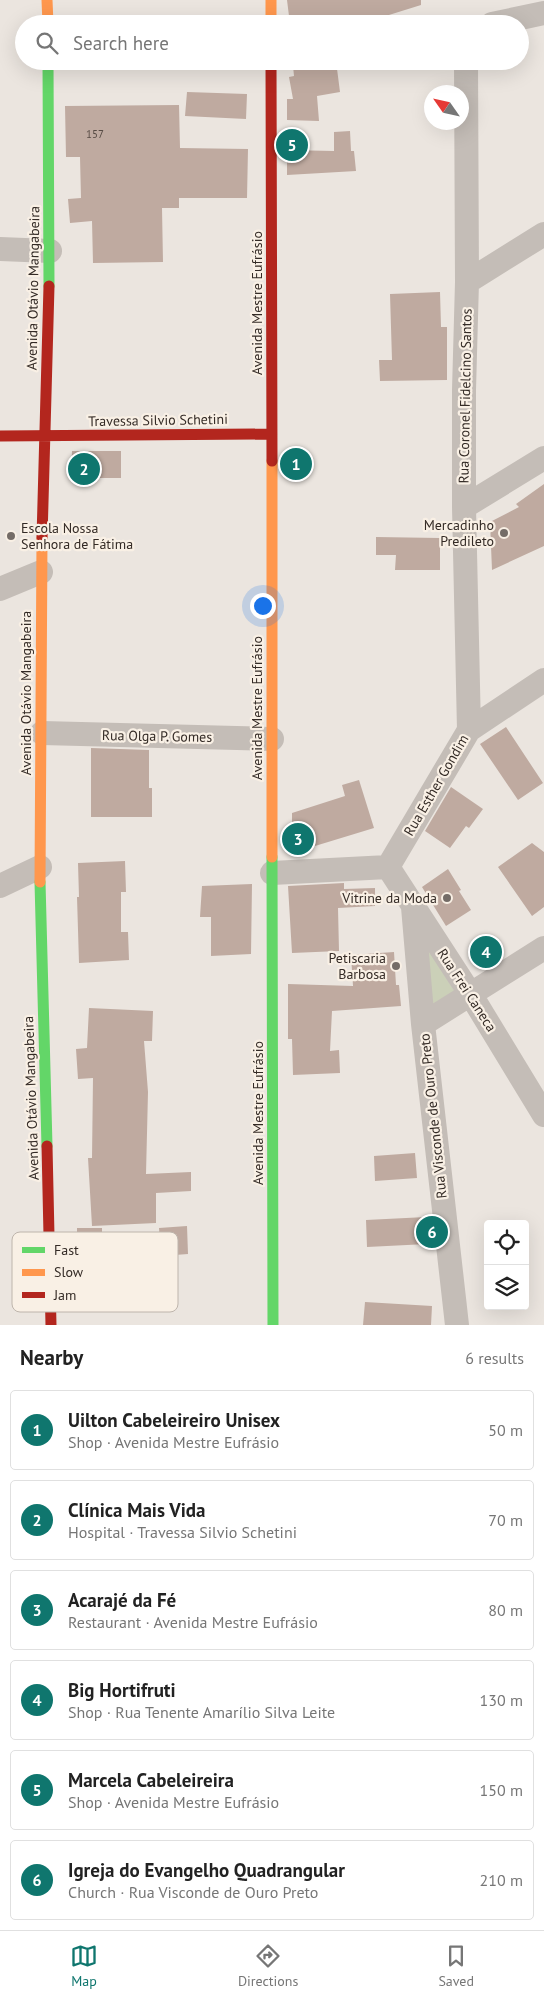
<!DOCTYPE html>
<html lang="en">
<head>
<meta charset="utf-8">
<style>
	:root { --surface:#fff; --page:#f6f6f6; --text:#222; --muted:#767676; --line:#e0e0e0; --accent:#0f766e }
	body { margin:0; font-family:"PT Sans",sans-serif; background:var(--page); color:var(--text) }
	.controls { position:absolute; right:15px; bottom:15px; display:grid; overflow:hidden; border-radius:5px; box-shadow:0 5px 20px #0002 }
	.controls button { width:45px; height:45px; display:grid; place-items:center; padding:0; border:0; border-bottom:1px solid var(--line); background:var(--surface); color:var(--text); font:25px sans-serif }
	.compass { position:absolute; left:424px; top:85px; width:45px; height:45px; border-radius:50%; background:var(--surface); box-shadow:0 5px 20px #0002; rotate:304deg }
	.you { position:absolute; left:262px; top:605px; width:18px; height:18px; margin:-12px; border:4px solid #fff; border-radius:50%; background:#1a73e8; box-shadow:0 0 0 8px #1a73e833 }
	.badge { display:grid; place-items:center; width:32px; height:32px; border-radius:50%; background:var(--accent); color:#fff; font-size:16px; font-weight:700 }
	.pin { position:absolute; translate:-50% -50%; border:2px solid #fff; box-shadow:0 1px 5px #0006 }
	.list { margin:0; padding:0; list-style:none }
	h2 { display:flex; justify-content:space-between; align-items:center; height:65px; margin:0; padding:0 20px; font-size:21px }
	h2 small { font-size:16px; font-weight:400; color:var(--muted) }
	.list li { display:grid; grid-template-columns:32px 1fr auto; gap:15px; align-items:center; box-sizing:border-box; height:80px; margin:0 10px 10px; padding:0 10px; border:1px solid var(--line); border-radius:5px }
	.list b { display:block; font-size:19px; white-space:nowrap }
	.list p { margin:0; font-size:16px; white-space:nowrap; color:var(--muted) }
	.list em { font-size:16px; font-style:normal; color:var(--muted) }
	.icon { flex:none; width:28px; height:28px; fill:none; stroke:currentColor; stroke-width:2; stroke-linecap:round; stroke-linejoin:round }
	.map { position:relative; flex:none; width:544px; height:1325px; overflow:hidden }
	.search { position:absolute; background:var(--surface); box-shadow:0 5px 20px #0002; left:15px; right:15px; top:15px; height:55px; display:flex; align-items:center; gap:12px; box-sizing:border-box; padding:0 18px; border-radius:28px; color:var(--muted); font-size:19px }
	.sheet { height:605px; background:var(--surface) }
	nav { display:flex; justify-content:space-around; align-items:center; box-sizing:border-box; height:70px; border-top:1px solid var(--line); background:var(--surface); font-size:14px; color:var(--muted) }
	nav a { display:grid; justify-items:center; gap:2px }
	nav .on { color:var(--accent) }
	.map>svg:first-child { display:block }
	.green { fill:#cbd0b8 }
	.building { fill:#bfaaa0 }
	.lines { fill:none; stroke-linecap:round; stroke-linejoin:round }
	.street { stroke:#c4bdb7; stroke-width:24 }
	.fast { stroke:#63d668; stroke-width:11 }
	.slow { stroke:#ff974d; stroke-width:11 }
	.jam { stroke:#b3261e; stroke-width:11 }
	.poi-dot { fill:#746c67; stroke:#f9f0e5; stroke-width:2 }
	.labels { text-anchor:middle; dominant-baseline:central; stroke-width:4.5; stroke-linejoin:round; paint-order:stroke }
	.number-label { font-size:11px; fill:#574b44 }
	.street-label { font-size:14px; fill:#342b26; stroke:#f9f0e5 }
	.poi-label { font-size:14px; fill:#342b26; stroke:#f9f0e5; text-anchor:end }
	.key { fill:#f9f0e5; stroke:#beb5ac; stroke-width:1 }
	.key-label { font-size:14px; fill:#342b26 }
</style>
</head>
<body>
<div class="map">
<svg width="544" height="1325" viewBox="0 0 544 1325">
	<rect width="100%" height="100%" fill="#ebe5df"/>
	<path class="green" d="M425 943 455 992 432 1005Z"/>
	<path class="building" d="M287 0H421V5L360 24H290Z
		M325 61H336L340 92 317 96 319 121 287 120V99H293L289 77 294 76 293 66Z
		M187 92 247 94 246 119 185 116Z
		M179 105 180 148 248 149 247 198H179V208H162L163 262 93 263 92 221 70 223 68 199 81 198 80 157H66L65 106Z
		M350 131 351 151H354L356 171 287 175V150L334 151V132Z
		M440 292 441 327H447V380L380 381 379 360H392L390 294Z
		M72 451H121V478H71Z
		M544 484V546L492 570 490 522 519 507 516 504Z
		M376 537 440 538V570H395L396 555H376Z
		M506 727 543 783 518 800 480 744Z
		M91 748 149 750V788H152V817H91Z
		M359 780 374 828 292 853V813L345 796 342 785Z
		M451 787 483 809 469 828 466 826 450 848 425 831Z
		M532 843 544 852V907L532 916 498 867Z
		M125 861 126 892H121V932H128L129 960 79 963 77 897H79L78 863Z
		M448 869 461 890 459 891 471 910 446 926 422 887Z
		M344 883V889L375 888V906L338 908 339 951 292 953 288 886Z
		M252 884 251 954 211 956V917H200L202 886Z
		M394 952 396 985H399L401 1006 332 1011 330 1051 339 1050 340 1073 293 1075 292 1039H288V984L353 986 351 955Z
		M89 1008 153 1011 152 1041H144L148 1092 146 1174 191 1172V1191L156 1193V1223L92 1226 88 1158H92L93 1078 78 1079 76 1049 87 1048Z
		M415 1153 417 1178 375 1181 374 1156Z
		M426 1217 427 1244 367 1247 366 1220Z
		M187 1226 188 1254 161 1256 159 1228Z
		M77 1228H102V1266H77Z
		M365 1302 432 1306 431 1325H363Z"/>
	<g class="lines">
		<path class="street" d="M492 24 544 13
			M466 61 467 282 464 390V507L469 730
			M0 249 50 251
			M467 282 544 234
			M464 507 544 458
			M0 589 41 572
			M42 733 272 739
			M388 867 471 995 544 1115
			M388 867 469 730 544 680
			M272 873 388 867
			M0 886 40 867
			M413 907 423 1024 457 1325
			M423 1024 544 948"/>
		<path class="fast" d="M48 61 49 286
			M272 857 273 1325
			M40 882 47 1146"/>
		<path class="slow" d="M47 0 48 24
			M271 0V24
			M272 461V857
			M40 882 42 538"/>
		<path class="jam" d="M271 61 272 461
			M0 436 272 434
			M42 538 49 286
			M47 1146 51 1325"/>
	</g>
	<g class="poi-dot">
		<circle cx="504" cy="533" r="5"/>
		<circle cx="11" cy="536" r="5"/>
		<circle cx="447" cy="898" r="5"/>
		<circle cx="396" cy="966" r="5"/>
	</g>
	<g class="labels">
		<g class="number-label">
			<text x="95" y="134">157</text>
		</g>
		<g class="street-label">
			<text transform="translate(33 288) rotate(-89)">Avenida Otávio Mangabeira</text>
			<text transform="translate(257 303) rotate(-90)">Avenida Mestre Eufrásio</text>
			<text transform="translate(465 396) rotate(-89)">Rua Coronel Fidelcino Santos</text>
			<text transform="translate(158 420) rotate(-1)">Travessa Silvio Schetini</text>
			<text transform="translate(26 693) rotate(-90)">Avenida Otávio Mangabeira</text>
			<text transform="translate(257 708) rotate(-90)">Avenida Mestre Eufrásio</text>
			<text transform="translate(157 736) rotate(1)">Rua Olga P. Gomes</text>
			<text transform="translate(436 785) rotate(-60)">Rua Esther Gondim</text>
			<text transform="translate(467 990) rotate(57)">Rua Frei Caneca</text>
			<text transform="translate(31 1098) rotate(-92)">Avenida Otávio Mangabeira</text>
			<text transform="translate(258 1113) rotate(-90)">Avenida Mestre Eufrásio</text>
			<text transform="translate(433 1116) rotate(-96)">Rua Visconde de Ouro Preto</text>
		</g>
		<g class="poi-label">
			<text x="494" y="525">Mercadinho<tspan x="494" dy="16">Predileto</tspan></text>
			<text x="21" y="528" text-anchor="start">Escola Nossa<tspan x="21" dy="16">Senhora de Fátima</tspan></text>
			<text x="437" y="898">Vitrine da Moda</text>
			<text x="386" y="958">Petiscaria<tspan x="386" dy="16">Barbosa</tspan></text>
		</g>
	</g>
	<rect x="12" y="1232" width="166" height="80" rx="8" class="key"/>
	<rect x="22" y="1247" width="23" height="6" fill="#63d668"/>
	<rect x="22" y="1269" width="23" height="7" fill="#ff974d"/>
	<rect x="22" y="1292" width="23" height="6" fill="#b3261e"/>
	<g class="key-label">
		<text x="54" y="1255">Fast</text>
		<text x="54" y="1277">Slow</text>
		<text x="54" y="1300">Jam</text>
	</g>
</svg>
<div class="controls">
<button><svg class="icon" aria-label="locate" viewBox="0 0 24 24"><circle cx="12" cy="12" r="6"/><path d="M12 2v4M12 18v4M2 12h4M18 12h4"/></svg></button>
<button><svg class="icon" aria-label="layers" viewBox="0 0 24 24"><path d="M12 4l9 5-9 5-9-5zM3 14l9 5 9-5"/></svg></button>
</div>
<svg class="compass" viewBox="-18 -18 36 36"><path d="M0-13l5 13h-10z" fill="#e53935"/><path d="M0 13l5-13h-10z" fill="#767676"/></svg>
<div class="you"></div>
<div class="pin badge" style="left:296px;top:464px">1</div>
<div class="pin badge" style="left:84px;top:469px">2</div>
<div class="pin badge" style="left:298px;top:839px">3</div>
<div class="pin badge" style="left:486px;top:952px">4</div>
<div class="pin badge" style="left:292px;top:145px">5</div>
<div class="pin badge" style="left:432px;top:1232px">6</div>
<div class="search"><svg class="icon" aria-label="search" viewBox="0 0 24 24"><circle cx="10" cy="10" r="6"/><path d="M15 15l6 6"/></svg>Search here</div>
</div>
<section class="sheet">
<h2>Nearby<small>6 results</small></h2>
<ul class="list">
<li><span class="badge">1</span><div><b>Uilton Cabeleireiro Unisex</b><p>Shop · Avenida Mestre Eufrásio</p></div><em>50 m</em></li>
<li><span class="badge">2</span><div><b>Clínica Mais Vida</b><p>Hospital · Travessa Silvio Schetini</p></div><em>70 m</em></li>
<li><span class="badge">3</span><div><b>Acarajé da Fé</b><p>Restaurant · Avenida Mestre Eufrásio</p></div><em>80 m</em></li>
<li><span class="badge">4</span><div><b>Big Hortifruti</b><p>Shop · Rua Tenente Amarílio Silva Leite</p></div><em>130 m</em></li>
<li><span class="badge">5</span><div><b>Marcela Cabeleireira</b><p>Shop · Avenida Mestre Eufrásio</p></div><em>150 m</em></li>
<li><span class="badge">6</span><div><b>Igreja do Evangelho Quadrangular</b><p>Church · Rua Visconde de Ouro Preto</p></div><em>210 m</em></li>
</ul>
</section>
<nav>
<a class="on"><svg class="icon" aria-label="map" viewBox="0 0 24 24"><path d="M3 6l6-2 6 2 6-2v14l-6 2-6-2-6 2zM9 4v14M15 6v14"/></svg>Map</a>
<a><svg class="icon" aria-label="directions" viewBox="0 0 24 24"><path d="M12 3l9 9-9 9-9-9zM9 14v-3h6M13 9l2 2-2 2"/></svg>Directions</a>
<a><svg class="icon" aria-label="saved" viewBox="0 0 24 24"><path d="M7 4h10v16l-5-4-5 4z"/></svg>Saved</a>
</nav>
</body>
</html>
